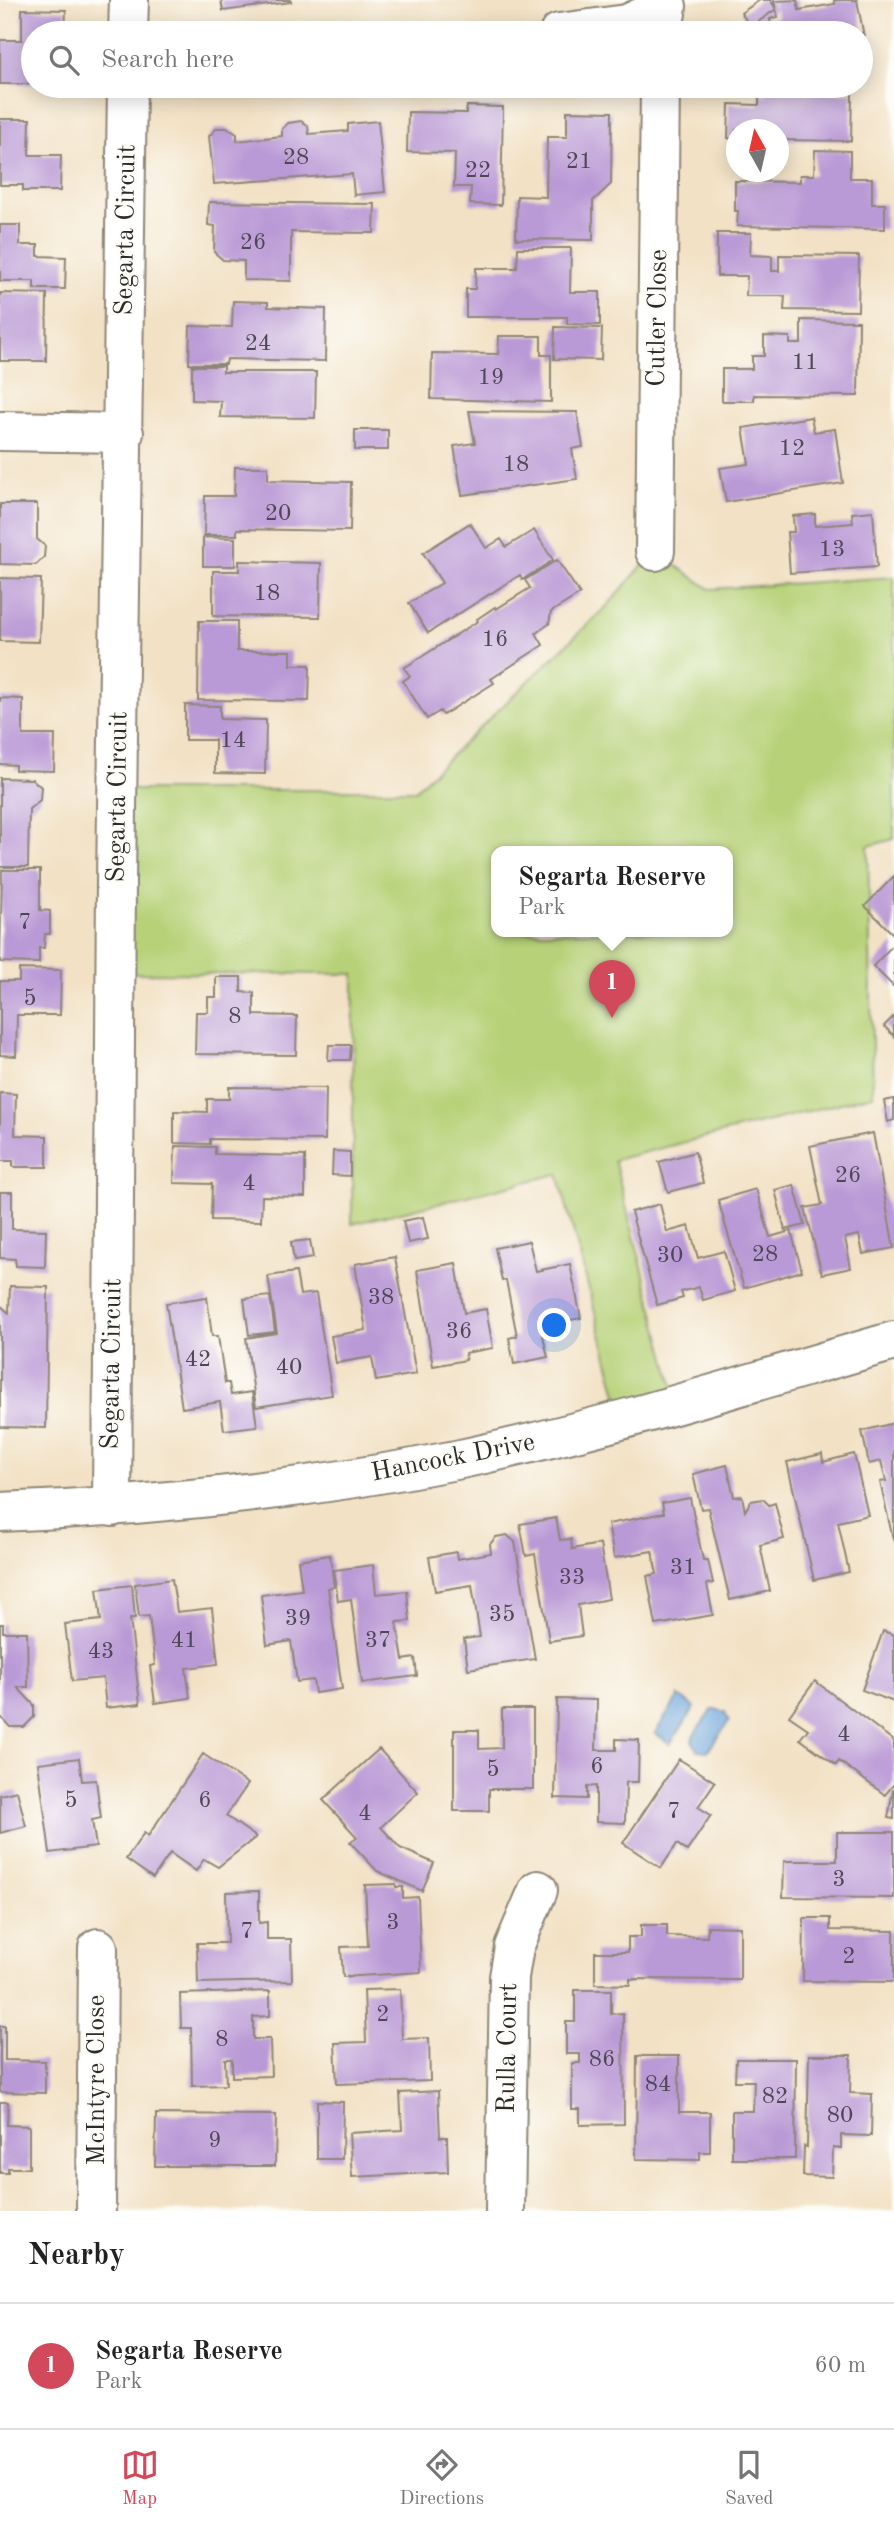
<!DOCTYPE html>
<html lang="en">
<head>
<meta charset="utf-8">
<style>
	:root { --surface:#fff; --page:#f6f6f6; --text:#222; --muted:#767676; --line:#e0e0e0; --accent:#d1495b }
	body { margin:0; font-family:"Old Standard TT",serif; background:var(--page); color:var(--text) }
	.compass { position:absolute; left:726px; top:119px; width:63px; height:63px; border-radius:50%; background:var(--surface); box-shadow:0 4px 18px #0003; rotate:352deg }
	.you { position:absolute; left:555px; top:1326px; width:24px; height:24px; margin:-18px; border:5px solid #fff; border-radius:50%; background:#1a73e8; box-shadow:0 0 0 10px #1a73e833 }
	.badge { display:grid; place-items:center; width:46px; height:46px; border-radius:50%; background:var(--accent); color:#fff; font-size:23px; font-weight:700 }
	.pin { position:absolute; translate:-50% -58px; filter:drop-shadow(0 2px 4px #0008) }
	.pin::after { content:''; position:absolute; top:37px; width:24px; height:21px; background:inherit; clip-path:polygon(0 0,100% 0,50% 100%) }
	.popup { position:absolute; left:491px; top:846px; width:242px; height:91px; box-sizing:border-box; display:grid; place-content:center; border-radius:14px; background:var(--surface); filter:drop-shadow(0 2px 5px #0005); font-size:23px; white-space:nowrap; color:var(--muted) }
	.popup b { font-size:26px; color:var(--text) }
	.popup::after { content:''; position:absolute; left:50%; top:100%; margin-left:-14px; border:14px solid transparent; border-top-color:var(--surface) }
	.list { margin:0; padding:0; list-style:none }
	h2 { display:flex; justify-content:space-between; align-items:center; height:91px; margin:0; padding:0 28px; font-size:30px }
	h2 small { font-size:23px; font-weight:400; color:var(--muted) }
	.list li { display:grid; grid-template-columns:46px 1fr auto; gap:21px; align-items:center; box-sizing:border-box; height:126px; padding:0 28px; border-top:2px solid var(--line) }
	.list b { display:block; font-size:26px; white-space:nowrap }
	.list p { margin:0; font-size:23px; white-space:nowrap; color:var(--muted) }
	.list em { font-size:23px; font-style:normal; color:var(--muted) }
	.icon { flex:none; width:38px; height:38px; fill:none; stroke:currentColor; stroke-width:2; stroke-linecap:round; stroke-linejoin:round }
	.map { position:relative; flex:none; width:894px; height:2211px; overflow:hidden }
	.search { position:absolute; background:var(--surface); box-shadow:0 4px 18px #0003; left:21px; right:21px; top:21px; height:77px; display:flex; align-items:center; gap:18px; box-sizing:border-box; padding:0 24px; border-radius:38px; color:var(--muted); font-size:26px }
	.sheet { height:217px; background:var(--surface) }
	nav { display:flex; justify-content:space-around; align-items:center; box-sizing:border-box; height:98px; border-top:2px solid var(--line); background:var(--surface); font-size:19px; color:var(--muted) }
	nav a { display:grid; justify-items:center; gap:4px }
	nav .on { color:var(--accent) }
	.map>svg:first-child { display:block }
	.green { fill:#b6d177; stroke:#707e51; stroke-width:2; fill-rule:evenodd }
	.water { fill:#6da6dc; stroke:#4c6884; stroke-width:2 }
	.building { fill:#ba9ad6 }
	.lines { fill:none; stroke-linecap:round; stroke-linejoin:round }
	.minor-casing { stroke:#8e8678; stroke-width:42 }
	.minor { stroke:#fff; stroke-width:38 }
	.labels { text-anchor:middle; dominant-baseline:central; stroke-width:5; stroke-linejoin:round; paint-order:stroke }
	.number-label { font-size:23px; fill:#4f4756 }
	.street-label { font-size:26px; fill:#2b2b2b; stroke:#fdfcf7 }
</style>
</head>
<body>
<div class="map">
<svg width="894" height="2211" viewBox="0 0 894 2211">
	<rect width="100%" height="100%" fill="#fdfcf7"/>
	<filter id="ink" filterUnits="userSpaceOnUse"><feTurbulence type="fractalNoise" baseFrequency=".0143" numOctaves="2"/><feDisplacementMap in="SourceGraphic" scale="14" xChannelSelector="R" yChannelSelector="G"/><feConvolveMatrix kernelMatrix="1 2 1 2 8 2 1 2 1" color-interpolation-filters="sRGB"/></filter>
	<filter id="wash" filterUnits="userSpaceOnUse"><feTurbulence type="fractalNoise" baseFrequency=".00686" numOctaves="4" result="noise"/><feDisplacementMap in="SourceGraphic" scale="28" xChannelSelector="R" yChannelSelector="G"/><feGaussianBlur stdDeviation="1.57" result="paint"/><feColorMatrix in="noise" values="0 0 0 0 0 0 0 0 0 0 0 0 0 0 0 0 0 1.4 0 .05"/><feComposite in="paint" operator="in"/></filter>
	<g filter="url(#wash)">
		<rect width="100%" height="100%" fill="#f2e1c4"/>
		<path class="green" d="M655 551 710 589 894 577V839L868 846 873 1095 614 1160 678 1404 624 1420 558 1174 352 1224 354 974 116 973 118 790H415L609 604ZM496 852H728V932H496Z"/>
		<path class="water" d="M679 1696 695 1707 670 1744 655 1733Z
			M715 1709 725 1712 729 1721 708 1751 698 1750 692 1741 693 1736 711 1711Z"/>
		<g id="blocks">
			<path class="building" d="M221 0H290L291 2 223 11Z
				M760 0H770L776 9 751 27 741 13Z
				M797 0 799 10 835 4 834 0H857L865 42 861 43V33H772L770 19 778 17 774 1Z
				M22 9 66 10 65 33H33V84H0V40H22Z
				M767 87H795V92L852 93 851 141 778 140V130H736V139L728 138 729 104 759 105V94L767 95Z
				M467 106 503 107 501 205 470 204 471 187H454L455 153 407 152 408 112 466 113Z
				M567 111 612 112 611 184 593 201V240L516 239 517 196 546 197 547 137H567Z
				M0 119H30L29 155H61L60 191H23V185H0Z
				M301 121 308 126 309 134 348 131V124L378 121 385 192 354 195 352 174 214 184 209 136 217 128H227L237 134V141L282 136V129L288 123Z
				M815 150 850 151V178H872V204H885V229L737 226 738 211H735V181L800 182V175H814Z
				M209 202 375 204 374 233 291 232V281L244 280V261L223 260 214 252 215 226 208 225Z
				M0 225H20V245H38V256L66 257 65 289H34V281H0Z
				M717 233H751L750 255 772 256V271H779V255L859 256 858 311 784 310 785 296H746L747 276H717Z
				M518 248H571L570 292H600V325L567 324V317H466V289H475L476 268H517Z
				M0 293 47 294 46 361H0Z
				M233 301 268 302V307L326 309 325 361 227 359 226 364H189L190 326 232 327Z
				M801 320 859 321 858 396 754 395V401H722V369H752V356H764V336L790 337V344H801Z
				M555 327 602 328 601 360 554 359Z
				M499 336H541V355H551V402L431 399 432 353 498 354Z
				M192 366H223V372H316L315 418 220 417 221 401 192 400Z
				M469 411 577 412 583 447 572 449 577 479 462 495 454 446 475 443Z
				M811 417 814 432 835 429 843 483 726 502 720 468 749 464 743 428Z
				M355 430H388V450H355Z
				M235 467H268V480L351 482 350 531 237 529V535H204L205 496H234Z
				M0 504H37V539L45 546 44 557 36 565 0 564Z
				M873 511 877 567 790 573 787 532H794L793 516 815 514V526L853 523 852 513Z
				M470 523 486 548 501 539 506 547 534 530 553 560 522 580 520 575 428 633 409 603 442 583 423 553Z
				M203 537 235 538V566H203Z
				M557 560 580 594 551 612 549 624 536 633 543 645 491 679 494 683 443 715 440 711 427 719 403 681 410 676 404 668 478 621 477 619 495 607 496 609 530 588 525 580Z
				M239 561 321 563 320 617 213 616V571H239Z
				M0 578 41 579 39 642 0 641Z
				M199 621H237V651H291V665H310L309 701 198 700Z
				M0 698 23 699V735H55L54 771 15 770V765L0 764Z
				M185 705 220 706V719L266 720 265 774 215 773V740H185Z
				M0 778 32 779 41 787 40 800 29 809 28 867H0Z
				M2 870H40V910L50 911V934H45L44 948H39V963L0 962Z
				M894 876V935L865 906Z
				M894 944V987L873 966Z
				M19 969 61 970 60 1015H17L16 1056 0 1055V981H19Z
				M216 977H241V992L254 993V1015L297 1016 296 1055 195 1054 196 1012H208V997H216Z
				M894 1016V1036L884 1026Z
				M329 1045H351L350 1060H328Z
				M229 1087 326 1088 325 1140 210 1139V1144L174 1143V1111L207 1112V1099H229Z
				M0 1093 16 1094 15 1135 47 1136V1167H13V1161H0Z
				M894 1099V1120L888 1122 884 1101Z
				M873 1133 894 1248 863 1254 859 1235 845 1238 851 1268 822 1274 805 1208 822 1205 810 1146Z
				M175 1146 215 1147V1154L305 1156V1197L262 1196 261 1221 211 1220 212 1184 174 1183Z
				M333 1151 350 1152V1176L332 1175Z
				M695 1152 703 1183 668 1192 659 1162Z
				M794 1185 805 1225 785 1230 775 1190Z
				M756 1189 770 1237 791 1231 802 1271 744 1288 718 1200Z
				M0 1192H12V1229L46 1230 45 1267 16 1266 15 1259 0 1258Z
				M660 1204 667 1232 689 1226 698 1258 724 1251 735 1291 703 1300 699 1287 681 1292 683 1298 657 1305 631 1212Z
				M423 1217 428 1239 408 1243 403 1221Z
				M310 1240 313 1258 294 1261 291 1242Z
				M529 1241 536 1271 570 1264 581 1318 545 1325 546 1331 542 1332 548 1357 514 1364 509 1338 517 1336 506 1280 502 1281 495 1248Z
				M395 1257 416 1374 376 1381 372 1357 336 1363 331 1336 366 1330 355 1264Z
				M456 1263 464 1313 486 1309 493 1348 465 1353 466 1360 433 1366 417 1270Z
				M296 1272 300 1295 316 1293 332 1395 256 1407 246 1338 277 1333 268 1276Z
				M10 1286 48 1287 46 1428 0 1427V1305L9 1313Z
				M270 1296 275 1332 249 1335 244 1299Z
				M207 1297 212 1336H218L225 1383H229L231 1395 252 1392 257 1426 224 1430 220 1402 182 1408 166 1303Z
				M894 1423V1539H893L880 1482 886 1481 881 1461 869 1464 862 1431Z
				M822 1454 823 1462 854 1454 868 1515 838 1522 849 1572 814 1580 787 1462Z
				M727 1465 734 1497 742 1496 745 1511 751 1501 763 1499 769 1505 775 1503 784 1539 760 1545 770 1591 730 1600 708 1508 701 1509 693 1474Z
				M690 1498 703 1560H708L713 1583 707 1584 713 1615 656 1625 647 1576 657 1574 652 1551 614 1558 608 1524 664 1513 662 1503Z
				M556 1518 560 1540 571 1539 572 1549 600 1544 609 1599 578 1605 582 1636 549 1641 535 1554 526 1556 520 1524Z
				M507 1535 515 1542 535 1659 468 1669 464 1639 480 1637 472 1585 435 1591 429 1557 456 1552 457 1559 491 1553 490 1544 496 1537Z
				M330 1555 334 1587 328 1588 342 1689 315 1693 313 1680 297 1682 291 1641 267 1645 261 1595 302 1590 298 1560Z
				M373 1565 376 1594 407 1591 410 1621 397 1622 403 1660 415 1658 417 1676 362 1683 351 1599 338 1601 334 1570Z
				M172 1579 177 1612 212 1608 218 1664 186 1668 190 1698 155 1703 150 1666 155 1665 149 1616 139 1617 135 1584Z
				M132 1585 135 1618H130L140 1704 106 1708 103 1678 72 1681 65 1624 101 1620 97 1589Z
				M0 1624H3V1632H27L28 1687H17L34 1705V1717L24 1727H10L0 1716Z
				M883 1631 894 1635V1702L862 1690Z
				M815 1681 894 1741V1784L885 1795 839 1761 836 1765 800 1739 808 1729 789 1716Z
				M557 1699 597 1700 596 1750H616V1739L639 1740 638 1782H626L625 1823 596 1822V1786L587 1787V1799L555 1798Z
				M502 1709H533V1789H489V1811H454V1730H479V1749L502 1748Z
				M379 1749 418 1792 381 1827 400 1848 434 1863 422 1891 377 1871 350 1842 357 1837 323 1800Z
				M203 1754 248 1784 226 1816 256 1837 218 1867 204 1859 196 1871 170 1853 153 1878 126 1859 144 1833 148 1836Z
				M79 1758 82 1781 96 1780 101 1818 92 1820 96 1847 50 1853 38 1763Z
				M679 1759 715 1782 698 1807 711 1815 687 1851 677 1844 661 1868 623 1843Z
				M893 1790H894V1819L888 1818Z
				M17 1791 26 1826 0 1833V1795Z
				M837 1832H894V1898L783 1897 784 1861H837Z
				M396 1884V1887H403V1898L418 1897 421 1972 343 1977 341 1947 368 1946 365 1885Z
				M259 1891V1923L267 1922V1939H291L292 1981 198 1983 197 1943H227L226 1892Z
				M804 1918H830V1930L894 1931V1982L803 1981Z
				M641 1925H667V1936L707 1937 708 1926 740 1927V1980L630 1979V1985L595 1984V1952H628V1937H641Z
				M400 1989 402 2039 429 2038 430 2081 337 2084 335 2043 366 2042 364 1990Z
				M575 1990H611V2014L623 2013 624 2124 580 2125V2109H572V2063H580V2054H566V2022H575Z
				M270 1991V2016L253 2017V2039H270L271 2076 232 2077V2059H225L226 2085 192 2086 191 2028H181L180 1994Z
				M0 2026H5V2060L45 2061V2093L0 2092Z
				M809 2055H851L850 2093 872 2094 871 2136 841 2135V2148H833L832 2177 803 2176 804 2146 807 2147Z
				M637 2056H679V2112H710V2152H700V2160L636 2159Z
				M736 2059H796L795 2159H732V2111H753L754 2081H735Z
				M438 2091 440 2137H447L448 2172 352 2177 349 2133 402 2130 400 2093Z
				M317 2101 343 2102 342 2159H317Z
				M0 2102H8L7 2125 29 2126V2168H8V2173H0Z
				M156 2114 276 2115 275 2166H155Z"/>
		</g>
	</g>
	<g filter="url(#ink)">
		<use href="#blocks" fill-opacity="0" stroke="#8e8678" stroke-width="2"/>
		<g class="lines">
			<defs>
				<path id="minor" d="M128 33 129 0
					M559 33 627 24 667 6 663 33
					M0 431 124 433
					M655 551 660 86
					M112 1507 116 882 127 86
					M0 1512C153 1506 305 1490 456 1460 604 1429 749 1383 894 1341
					M96 2211 98 1948
					M505 2211 509 1977 514 1947 538 1890"/>
			</defs>
			<use href="#minor" class="minor-casing"/>
			<use href="#minor" class="minor"/>
		</g>
	</g>
	<g class="labels">
		<g class="number-label">
			<text x="296" y="157">28</text>
			<text x="579" y="161">21</text>
			<text x="478" y="170">22</text>
			<text x="253" y="242">26</text>
			<text x="258" y="343">24</text>
			<text x="805" y="362">11</text>
			<text x="491" y="377">19</text>
			<text x="792" y="448">12</text>
			<text x="516" y="464">18</text>
			<text x="278" y="513">20</text>
			<text x="832" y="549">13</text>
			<text x="267" y="593">18</text>
			<text x="495" y="639">16</text>
			<text x="233" y="740">14</text>
			<text x="25" y="922">7</text>
			<text x="30" y="998">5</text>
			<text x="235" y="1016">8</text>
			<text x="848" y="1175">26</text>
			<text x="249" y="1183">4</text>
			<text x="765" y="1254">28</text>
			<text x="670" y="1255">30</text>
			<text x="381" y="1297">38</text>
			<text x="459" y="1331">36</text>
			<text x="198" y="1359">42</text>
			<text x="289" y="1367">40</text>
			<text x="683" y="1567">31</text>
			<text x="572" y="1577">33</text>
			<text x="502" y="1614">35</text>
			<text x="298" y="1618">39</text>
			<text x="184" y="1640">41</text>
			<text x="378" y="1640">37</text>
			<text x="101" y="1651">43</text>
			<text x="844" y="1734">4</text>
			<text x="597" y="1766">6</text>
			<text x="493" y="1769">5</text>
			<text x="71" y="1800">5</text>
			<text x="205" y="1800">6</text>
			<text x="674" y="1811">7</text>
			<text x="365" y="1813">4</text>
			<text x="839" y="1879">3</text>
			<text x="393" y="1922">3</text>
			<text x="247" y="1931">7</text>
			<text x="849" y="1956">2</text>
			<text x="383" y="2014">2</text>
			<text x="222" y="2039">8</text>
			<text x="602" y="2059">86</text>
			<text x="658" y="2084">84</text>
			<text x="775" y="2096">82</text>
			<text x="840" y="2115">80</text>
			<text x="215" y="2140">9</text>
		</g>
		<g class="street-label">
			<text transform="translate(126 230) rotate(-89)">Segarta Circuit</text>
			<text transform="translate(658 318) rotate(-89)">Cutler Close</text>
			<text transform="translate(118 797) rotate(-89)">Segarta Circuit</text>
			<text transform="translate(112 1364) rotate(-89)">Segarta Circuit</text>
			<text transform="translate(453 1458) rotate(-11)">Hancock Drive</text>
			<text transform="translate(508 2048) rotate(-89)">Rulla Court</text>
			<text transform="translate(97 2080) rotate(-90)">McIntyre Close</text>
		</g>
	</g>
</svg>
<svg class="compass" viewBox="-18 -18 36 36"><path d="M0-13l5 13h-10z" fill="#e53935"/><path d="M0 13l5-13h-10z" fill="#767676"/></svg>
<div class="you"></div>
<div class="pin badge" style="left:612px;top:1018px">1</div>
<div class="popup"><b>Segarta Reserve</b>Park</div>
<div class="search"><svg class="icon" aria-label="search" viewBox="0 0 24 24"><circle cx="10" cy="10" r="6"/><path d="M15 15l6 6"/></svg>Search here</div>
</div>
<section class="sheet">
<h2>Nearby<small></small></h2>
<ul class="list">
<li><span class="badge">1</span><div><b>Segarta Reserve</b><p>Park</p></div><em>60 m</em></li>
</ul>
</section>
<nav>
<a class="on"><svg class="icon" aria-label="map" viewBox="0 0 24 24"><path d="M3 6l6-2 6 2 6-2v14l-6 2-6-2-6 2zM9 4v14M15 6v14"/></svg>Map</a>
<a><svg class="icon" aria-label="directions" viewBox="0 0 24 24"><path d="M12 3l9 9-9 9-9-9zM9 14v-3h6M13 9l2 2-2 2"/></svg>Directions</a>
<a><svg class="icon" aria-label="saved" viewBox="0 0 24 24"><path d="M7 4h10v16l-5-4-5 4z"/></svg>Saved</a>
</nav>
</body>
</html>
